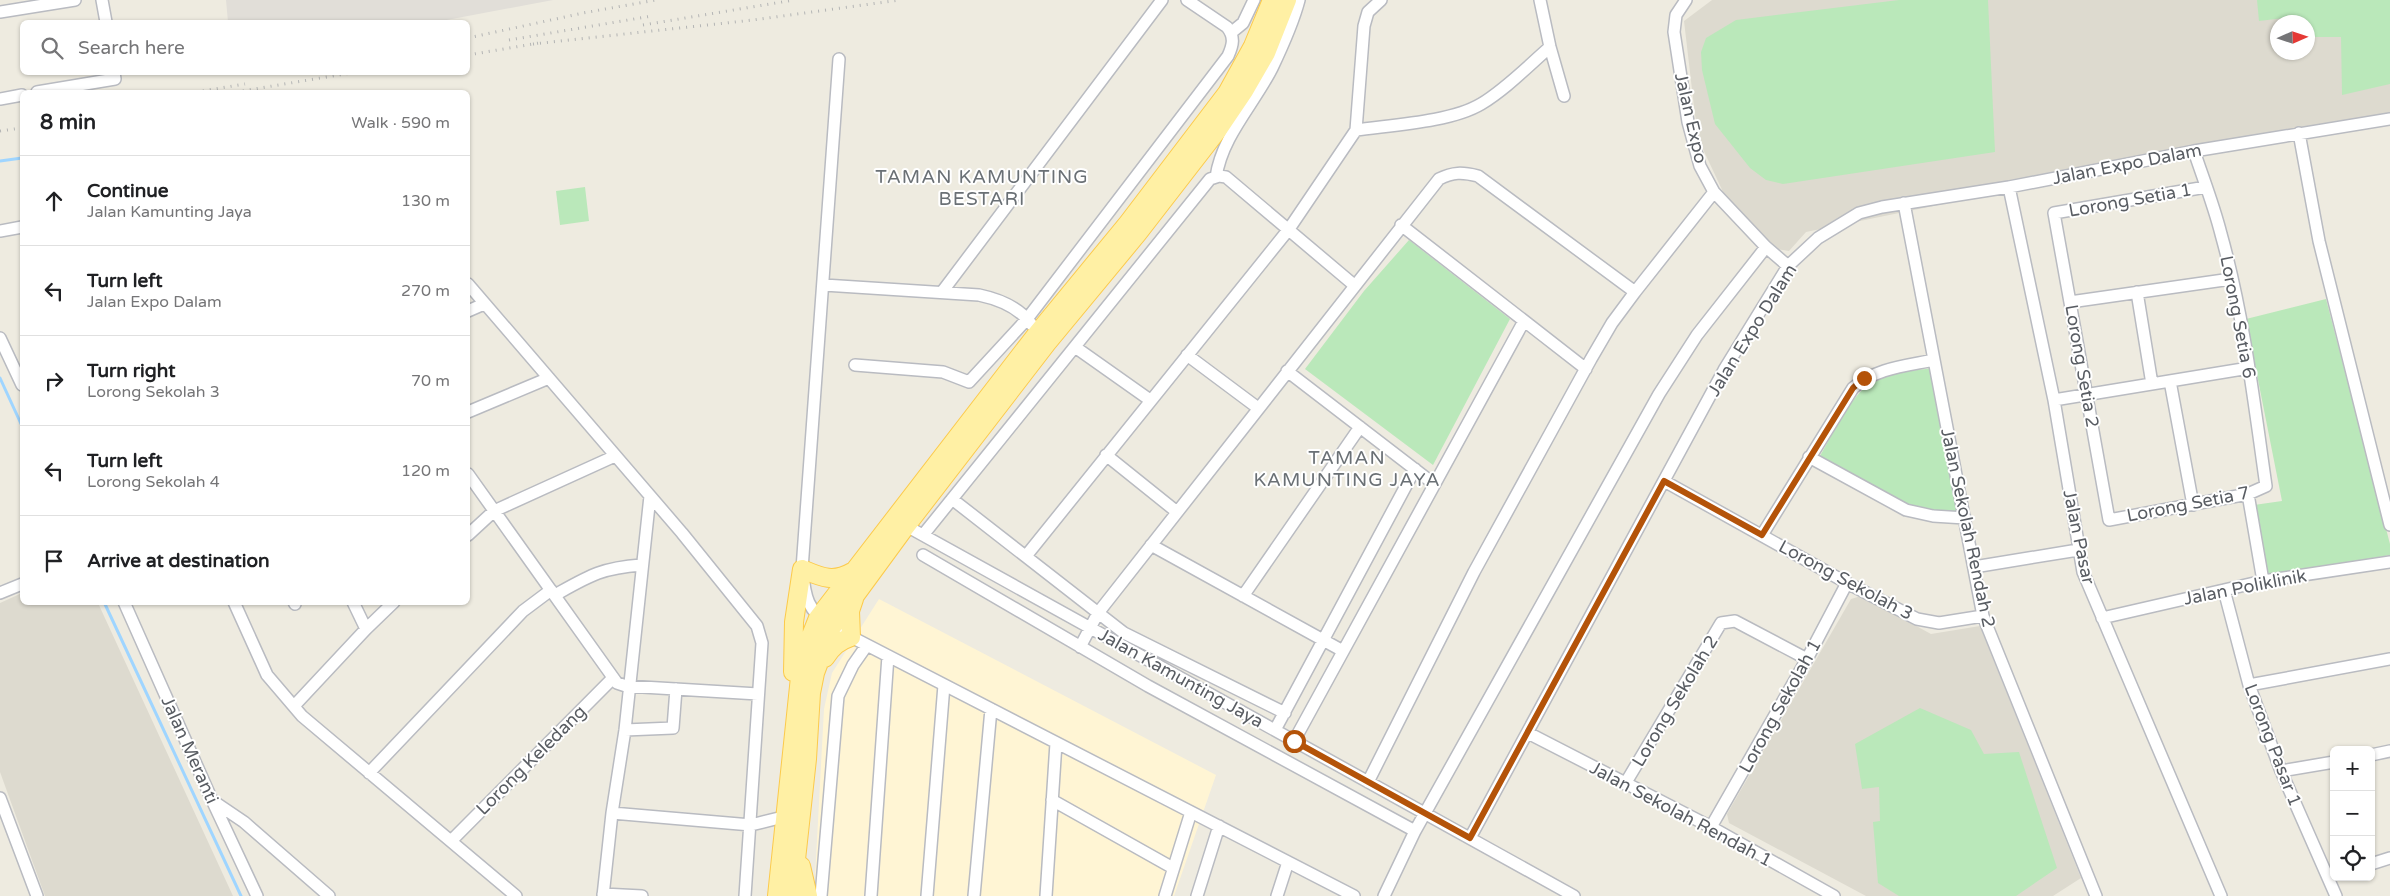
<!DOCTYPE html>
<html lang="en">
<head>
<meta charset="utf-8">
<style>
	:root { --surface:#fff; --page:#f2f2f2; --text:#202124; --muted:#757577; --line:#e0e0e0 }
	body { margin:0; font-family:"Varela Round",sans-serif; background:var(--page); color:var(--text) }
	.controls { position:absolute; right:15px; bottom:15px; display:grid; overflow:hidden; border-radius:8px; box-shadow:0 1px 4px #0004 }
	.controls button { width:45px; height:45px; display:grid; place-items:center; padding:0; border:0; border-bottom:1px solid var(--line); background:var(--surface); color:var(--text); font:25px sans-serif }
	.compass { position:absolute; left:2270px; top:15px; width:45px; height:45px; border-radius:50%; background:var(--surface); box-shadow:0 1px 4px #0004; rotate:87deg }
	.stop { position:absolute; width:15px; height:15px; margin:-11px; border:4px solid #b45309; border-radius:50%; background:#fff }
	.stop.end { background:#b45309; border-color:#fff; box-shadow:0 1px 5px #0008 }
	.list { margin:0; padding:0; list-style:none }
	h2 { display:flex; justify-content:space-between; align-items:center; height:65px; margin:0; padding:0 20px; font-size:21px }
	h2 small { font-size:16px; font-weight:400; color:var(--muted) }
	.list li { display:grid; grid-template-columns:32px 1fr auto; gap:15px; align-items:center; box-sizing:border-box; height:90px; padding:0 20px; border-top:1px solid var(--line) }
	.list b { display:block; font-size:19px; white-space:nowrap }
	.list p { margin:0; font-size:16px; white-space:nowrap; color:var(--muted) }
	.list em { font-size:16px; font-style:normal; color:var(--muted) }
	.icon { flex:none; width:28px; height:28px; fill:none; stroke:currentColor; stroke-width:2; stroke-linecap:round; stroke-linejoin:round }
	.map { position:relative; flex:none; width:2390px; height:896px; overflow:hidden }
	.search { position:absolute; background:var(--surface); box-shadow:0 1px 4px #0004; left:20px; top:20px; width:450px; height:55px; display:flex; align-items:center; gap:12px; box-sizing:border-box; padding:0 18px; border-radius:8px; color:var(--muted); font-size:19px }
	.panel { position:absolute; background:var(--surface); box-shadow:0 1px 4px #0004; left:20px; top:90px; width:450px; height:515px; border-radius:8px }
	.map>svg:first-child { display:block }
	.commercial { fill:#fff5d4 }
	.industrial { fill:#e1ded8 }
	.education { fill:#dddacf; fill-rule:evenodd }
	.green { fill:#bae8ba }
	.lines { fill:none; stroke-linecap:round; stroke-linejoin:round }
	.stream { stroke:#9fd5ff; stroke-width:3 }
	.minor-casing { stroke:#b9bbc1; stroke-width:14 }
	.primary-casing { stroke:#fcca4b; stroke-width:20 }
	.minor { stroke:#fff; stroke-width:11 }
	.primary { stroke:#fff0a4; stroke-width:18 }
	.rail { stroke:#b3b4b4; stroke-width:3; stroke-dasharray:1 6; stroke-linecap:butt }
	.route { stroke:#b45309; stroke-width:6 }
	.labels { text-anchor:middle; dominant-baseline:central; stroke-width:4; stroke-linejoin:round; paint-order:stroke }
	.street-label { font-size:18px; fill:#595d63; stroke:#fff }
	.neighbourhood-label { font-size:19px; letter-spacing:1px; fill:#6a7075; stroke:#fff }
</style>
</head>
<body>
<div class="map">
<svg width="2390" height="896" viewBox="0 0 2390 896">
	<rect width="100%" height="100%" fill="#eeebe0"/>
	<path class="commercial" d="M879 599 1216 775 1174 896H814L824 709 832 673Z"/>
	<path class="industrial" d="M226 0H553L436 22H228Z"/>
	<path class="education" d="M1712 0H2390V113L1806 232 1789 251 1777 249 1724 194 1702 147 1695 115 1684 21ZM2278 22H2308V52H2278Z
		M22 593V602L98 603 233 896H45L0 772V603Z
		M1861 596 1931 634 1980 626 2081 878 2053 896H1866L1729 823 1727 814 1851 599Z"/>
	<path class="green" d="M1899 0H1988L1995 152 1783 184 1766 180 1750 168 1715 124 1702 70 1701 52 1706 38 1736 20Z
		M2257 0H2390V84L2342 95 2341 37H2308V22H2300L2299 16 2259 21Z
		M585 187 589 221 560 225 556 191Z
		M1409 240 1510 319 1433 465 1305 369 1364 291Z
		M2326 299 2390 544V555L2267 576 2254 505 2282 501 2246 319Z
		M1932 368 1958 511C1910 515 1860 482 1817 461 1832 437 1852 389 1879 378 1893 371 1916 371 1932 368Z
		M1920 708 1971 730 1984 754 2019 752 2057 868 2016 896H1899L1878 883 1873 822 1880 821 1879 787 1862 789 1855 744Z"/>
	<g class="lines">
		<path class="stream" d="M0 161 22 158
			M0 378 22 426
			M104 602 241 896"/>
		<defs>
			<path id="minor" d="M102 0 106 22
				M1540 0 1550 47 1564 96
				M1686 0 1676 15 1674 32 1688 122 1700 166 1714 192 1766 247 1788 266
				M0 12 75 0
				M1232 32 1243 23 1254 0
				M839 59 802 569C805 598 807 610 832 627L1354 896
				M37 92 115 79 114 72
				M0 99 22 95
				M1356 130 1364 26 1368 12 1381 0
				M2299 133 2319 241 2390 525
				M2194 151C2203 178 2214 206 2221 234 2244 316 2254 402 2266 486L2248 494 2109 520 2054 213 2206 187
				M1216 177C1222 136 1254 104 1272 68 1282 47 1293 23 1299 0
				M2009 187 2054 400 2083 572 2221 896
				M1904 203 1983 616 2096 896
				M1401 225 1586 369
				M0 231 22 227
				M468 284 682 533 757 626 762 643 745 896
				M824 285 979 295C998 299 1020 308 1032 325
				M942 292 1162 0
				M2137 292 2152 384
				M2070 302 2231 279
				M468 311 484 304
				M0 338 22 385
				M1075 347 1150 400
				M1187 355 1258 408
				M855 365 943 372 969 382 1027 319 1228 56C1233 45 1235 37 1227 27L1187 0
				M1287 371 1434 484
				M2170 381 2193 505
				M2054 400 2249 368
				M468 412 549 378
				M1106 455 1177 512
				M1809 457 1906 510 1933 516 1965 518
				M468 474 617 683 626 686 758 694
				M1664 481 1847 583 1917 619 1939 623 1983 616
				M2248 494 2263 581
				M952 499 1124 633 1285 713
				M901 523 1574 896
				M468 535 494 511 615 456
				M923 535 1210 179 1219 176 1226 177 1354 285
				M1762 535 1853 388C1876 368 1905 366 1934 360
				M1151 545 1343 651
				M923 555 1148 686 1415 831
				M1026 556 1289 229 1356 130C1391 125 1451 122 1481 104 1506 89 1528 66 1550 47
				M1974 567 2078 550
				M2224 590 2249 685 2281 771 2336 896
				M0 593 22 584
				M555 595C589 576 601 568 641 565
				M1243 596 1360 427
				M124 602 212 800 257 896
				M234 602 267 675 302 716 516 896
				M294 602 295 604
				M353 602 366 629
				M2102 618 2263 581 2390 562
				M1080 647 1098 613 1439 179C1453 172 1462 172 1478 176L1635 292
				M2249 685 2390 659
				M294 706 366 629 394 602
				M625 730 673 728 676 689
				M1275 730 1415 469
				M1528 733 1711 827 1834 896
				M1294 741 1524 321
				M2371 755 2390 751
				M2281 771 2334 762
				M369 773 523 611 551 590
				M1368 782 1474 572 1591 359 1612 323 1635 292 1714 192
				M1625 784 1721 623 1735 621 1807 659
				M0 798 37 896
				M1052 800 1173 868
				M213 801 244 822 329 896
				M612 813 751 825 787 816
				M1711 827 1807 659 1847 583
				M1470 838 1724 370 1788 266 1818 238 1859 213 1882 207 2009 187 2194 151 2390 119
				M451 841 612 679
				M2371 864 2390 858
				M603 894 642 896
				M603 896 612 813 625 730 650 496
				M821 896 838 696 853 665 867 645
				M871 896 888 656
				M927 896 944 685
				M974 896 991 709
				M1046 896 1056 743
				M1165 896 1191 812
				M1197 896 1219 826
				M1277 896 1288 862
				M1384 896 1415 831 1659 394 1697 335 1766 247"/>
			<path id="primary" d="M825 658C832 647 839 641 851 637L850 611 854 599
				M793 672 794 622 802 569C821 577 833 583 852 572
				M801 866 808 896
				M777 896 802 658 818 618 1036 335 1128 223 1227 93 1253 46 1272 0
				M792 896 807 759 811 693 815 673 832 627 906 526 1047 343 1138 233 1217 131 1244 91 1266 53 1287 0"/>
		</defs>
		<use href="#minor" class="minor-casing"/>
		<use href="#primary" class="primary-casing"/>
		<use href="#minor" class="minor"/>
		<use href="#primary" class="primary"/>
		<path class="rail" d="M643 25 794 0
			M468 38 583 13 656 0
			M509 40 652 16
			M533 44 753 20 900 0
			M468 55 539 43
			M196 92 245 84
			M236 92 357 72
			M0 131 22 128"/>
	</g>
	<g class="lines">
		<path class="route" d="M1294 741 1470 838 1664 481 1762 535 1853 388 1864 378"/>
	</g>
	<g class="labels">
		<g class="street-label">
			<text transform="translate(1691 118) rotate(77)">Jalan Expo</text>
			<text transform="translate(2127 164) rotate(-11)">Jalan Expo Dalam</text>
			<text transform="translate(2130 200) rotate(-10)">Lorong Setia 1</text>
			<text transform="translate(2238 317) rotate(79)">Lorong Setia 6</text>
			<text transform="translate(1752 330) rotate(-58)">Jalan Expo Dalam</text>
			<text transform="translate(2082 366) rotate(80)">Lorong Setia 2</text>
			<text transform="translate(2188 504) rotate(-11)">Lorong Setia 7</text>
			<text transform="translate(1968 528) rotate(78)">Jalan Sekolah Rendah 2</text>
			<text transform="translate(2079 537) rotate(78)">Jalan Pasar</text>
			<text transform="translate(1846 580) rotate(28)">Lorong Sekolah 3</text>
			<text transform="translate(2245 587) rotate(-11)">Jalan Poliklinik</text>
			<text transform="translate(1181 678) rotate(29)">Jalan Kamunting Jaya</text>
			<text transform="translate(1675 701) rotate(-59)">Lorong Sekolah 2</text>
			<text transform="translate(1780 706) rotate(-61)">Lorong Sekolah 1</text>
			<text transform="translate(2273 745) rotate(69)">Lorong Pasar 1</text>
			<text transform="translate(190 750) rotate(66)">Jalan Meranti</text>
			<text transform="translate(531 760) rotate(-45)">Lorong Keledang</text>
			<text transform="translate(1681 814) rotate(28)">Jalan Sekolah Rendah 1</text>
		</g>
		<g class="neighbourhood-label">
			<text x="982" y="177">TAMAN KAMUNTING<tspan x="982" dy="22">BESTARI</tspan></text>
			<text x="1347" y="458">TAMAN<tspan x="1347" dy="22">KAMUNTING JAYA</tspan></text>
		</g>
	</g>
</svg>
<div class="controls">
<button>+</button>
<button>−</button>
<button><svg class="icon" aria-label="locate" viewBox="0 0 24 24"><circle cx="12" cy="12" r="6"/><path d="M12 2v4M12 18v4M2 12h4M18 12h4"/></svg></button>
</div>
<svg class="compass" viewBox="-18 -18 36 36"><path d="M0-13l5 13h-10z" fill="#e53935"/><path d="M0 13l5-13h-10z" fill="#757577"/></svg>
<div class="stop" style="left:1294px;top:741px"></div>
<div class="stop end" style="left:1864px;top:378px"></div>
<div class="search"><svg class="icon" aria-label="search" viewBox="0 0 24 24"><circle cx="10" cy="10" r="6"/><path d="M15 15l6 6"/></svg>Search here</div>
<section class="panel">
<h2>8 min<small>Walk · 590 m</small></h2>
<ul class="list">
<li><svg class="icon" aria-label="ahead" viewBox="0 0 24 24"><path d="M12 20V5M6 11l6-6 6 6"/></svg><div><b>Continue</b><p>Jalan Kamunting Jaya</p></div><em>130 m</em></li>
<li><svg class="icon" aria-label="left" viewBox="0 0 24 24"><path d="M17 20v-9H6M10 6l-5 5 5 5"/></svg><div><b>Turn left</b><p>Jalan Expo Dalam</p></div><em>270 m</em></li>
<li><svg class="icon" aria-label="right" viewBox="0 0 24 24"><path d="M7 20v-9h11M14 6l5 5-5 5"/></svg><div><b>Turn right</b><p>Lorong Sekolah 3</p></div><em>70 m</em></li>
<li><svg class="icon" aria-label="left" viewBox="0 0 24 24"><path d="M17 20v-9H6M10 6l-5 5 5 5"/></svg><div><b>Turn left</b><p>Lorong Sekolah 4</p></div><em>120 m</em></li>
<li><svg class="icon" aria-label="arrive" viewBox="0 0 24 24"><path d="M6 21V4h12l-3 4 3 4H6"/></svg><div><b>Arrive at destination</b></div></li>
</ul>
</section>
</div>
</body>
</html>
